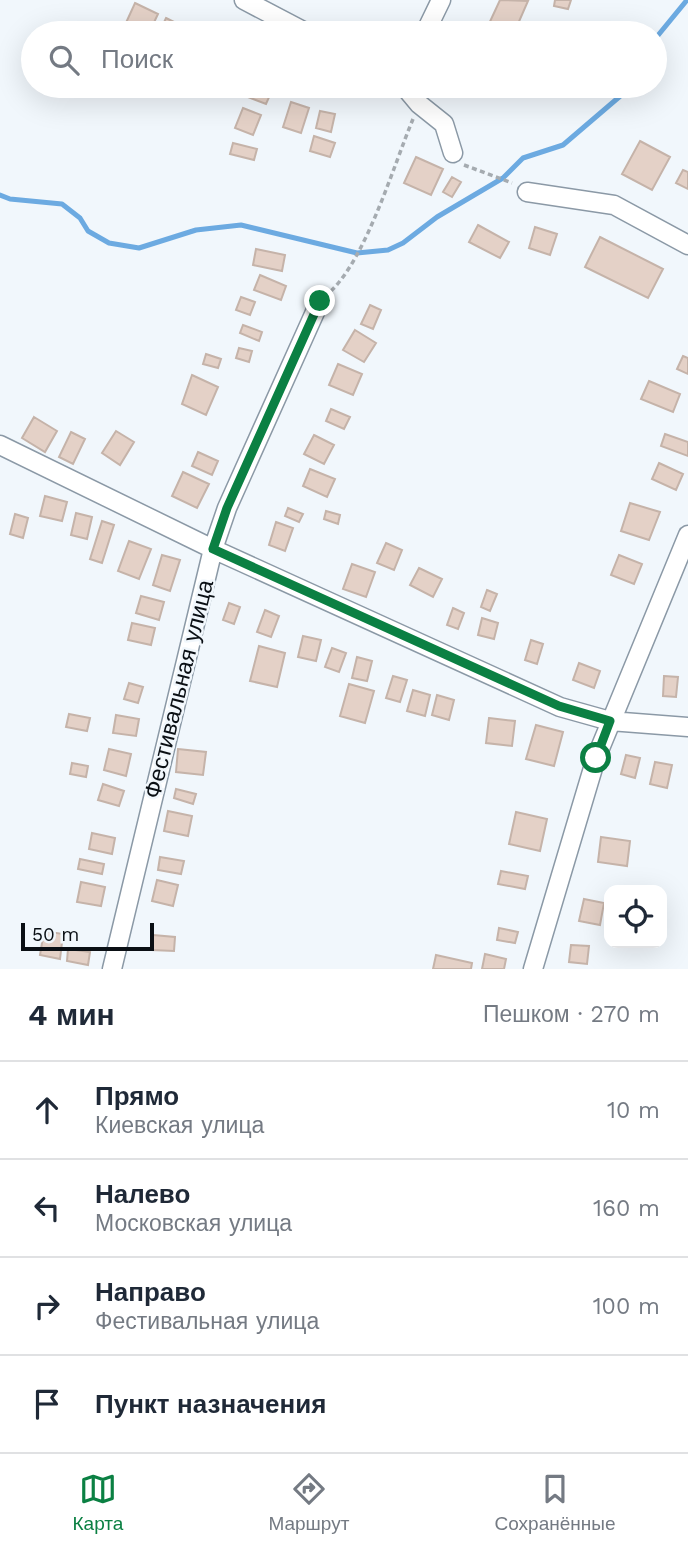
<!DOCTYPE html>
<html lang="ru">
<head>
<meta charset="utf-8">
<style>
	:root { --surface:#fff; --page:#f2f2f3; --text:#1f2937; --muted:#747a83; --line:#e0e1e3; --accent:#0b8043 }
	body { margin:0; font-family:"Work Sans",sans-serif; background:var(--page); color:var(--text) }
	.controls { position:absolute; right:21px; bottom:21px; display:grid; overflow:hidden; border-radius:14px; box-shadow:0 7px 28px #0002 }
	.controls button { width:63px; height:63px; display:grid; place-items:center; padding:0; border:0; border-bottom:2px solid var(--line); background:var(--surface); color:var(--text); font:35px sans-serif }
	.scale { position:absolute; left:21px; bottom:18px; width:133px; box-sizing:border-box; padding-left:7px; border:4px solid #0a0f14; border-top:0; font-size:19px; line-height:24px; white-space:nowrap; color:#0a0f14; -webkit-text-stroke:5px #f1f7fc; paint-order:stroke }
	.stop { position:absolute; width:21px; height:21px; margin:-16px; border:5px solid #0b8043; border-radius:50%; background:#fff }
	.stop.end { background:#0b8043; border-color:#fff; box-shadow:0 2px 7px #0008 }
	.list { margin:0; padding:0; list-style:none }
	h2 { display:flex; justify-content:space-between; align-items:center; height:91px; margin:0; padding:0 28px; font-size:30px }
	h2 small { font-size:23px; font-weight:400; color:var(--muted) }
	.list li { display:grid; grid-template-columns:46px 1fr auto; gap:21px; align-items:center; box-sizing:border-box; height:98px; padding:0 28px; border-top:2px solid var(--line) }
	.list b { display:block; font-size:26px; white-space:nowrap }
	.list p { margin:0; font-size:23px; white-space:nowrap; color:var(--muted) }
	.list em { font-size:23px; font-style:normal; color:var(--muted) }
	.icon { flex:none; width:38px; height:38px; fill:none; stroke:currentColor; stroke-width:2; stroke-linecap:round; stroke-linejoin:round }
	.map { position:relative; flex:none; width:688px; height:969px; overflow:hidden }
	.search { position:absolute; background:var(--surface); box-shadow:0 7px 28px #0002; left:21px; right:21px; top:21px; height:77px; display:flex; align-items:center; gap:18px; box-sizing:border-box; padding:0 24px; border-radius:38px; color:var(--muted); font-size:26px }
	.sheet { height:483px; background:var(--surface) }
	nav { display:flex; justify-content:space-around; align-items:center; box-sizing:border-box; height:98px; border-top:2px solid var(--line); background:var(--surface); font-size:19px; color:var(--muted) }
	nav a { display:grid; justify-items:center; gap:4px }
	nav .on { color:var(--accent) }
	.map>svg:first-child { display:block }
	.lines { fill:none; stroke-linecap:round; stroke-linejoin:round }
	.stream { stroke:#6caae1; stroke-width:5 }
	.building { fill:#e4d1c7; stroke:#c5b3a9; stroke-width:2 }
	.minor-casing { stroke:#8b99a6; stroke-width:21 }
	.path { stroke:#a5abb0; stroke-width:3.5; stroke-dasharray:5 3.5; stroke-linecap:butt }
	.minor { stroke:#fff; stroke-width:18 }
	.route { stroke:#0b8043; stroke-width:9 }
	.labels { text-anchor:middle; dominant-baseline:central; stroke-width:5; stroke-linejoin:round; paint-order:stroke }
	.street-label { font-size:23px; fill:#0a0f14; stroke:#f1f7fc }
</style>
</head>
<body>
<div class="map">
<svg width="688" height="969" viewBox="0 0 688 969">
	<rect width="100%" height="100%" fill="#f1f7fc"/>
	<g class="lines">
		<path class="stream" d="M655 39 687 0
			M0 195 10 199 62 204 80 218 88 231 109 243 139 248 196 230 241 225 357 253 388 250 403 243 437 217 503 178 523 158 563 145 632 86"/>
	</g>
	<path class="building" d="M500 0 528 1 514 33H498L487 28Z
		M555 0H571L568 9 554 6Z
		M135 3 158 14 149 33 125 25Z
		M166 18 186 28 183 33H159Z
		M249 86H274L266 104 245 96Z
		M291 102 309 108 301 133 283 127Z
		M243 108 261 115 253 135 235 128Z
		M320 111 335 114 331 132 316 128Z
		M314 136 335 143 330 157 310 151Z
		M640 141 670 157 652 190 622 174Z
		M233 143 257 149 254 160 230 154Z
		M416 157 443 169 431 195 404 183Z
		M683 170 688 172V189L676 183Z
		M452 177 461 182 452 197 443 192Z
		M478 225 509 242 500 258 469 242Z
		M535 227 557 234 550 255 529 248Z
		M600 237 663 269 648 298 585 267Z
		M256 249 285 255 282 271 253 265Z
		M260 275 286 286 281 300 254 290Z
		M241 297 255 302 250 315 236 310Z
		M370 305 381 310 373 329 361 324Z
		M243 325 262 332 259 341 240 333Z
		M355 330 376 343 364 362 343 350Z
		M239 348 252 351 249 362 236 358Z
		M206 354 221 359 218 368 203 364Z
		M683 356 688 358V374L677 369Z
		M338 364 362 374 353 395 329 385Z
		M192 375 218 387 206 415 182 404Z
		M649 381 680 394 673 412 641 399Z
		M331 409 350 417 344 429 326 421Z
		M34 417 57 431 45 452 22 438Z
		M116 431 134 442 120 465 102 453Z
		M71 432 85 439 73 464 59 457Z
		M665 434 688 442V456L661 446Z
		M314 435 334 445 324 464 304 454Z
		M198 452 218 461 212 475 192 466Z
		M659 463 683 474 676 490 652 479Z
		M310 469 335 479 327 497 303 486Z
		M183 472 209 484 197 508 172 496Z
		M45 496 67 502 62 521 40 516Z
		M630 503 660 512 649 540 621 531Z
		M288 508 303 514 299 522 285 516Z
		M326 511 340 515 338 524 324 519Z
		M76 513 92 517 87 539 71 535Z
		M15 514 28 518 23 538 10 534Z
		M102 521 114 525 102 563 90 559Z
		M276 522 293 528 285 551 269 545Z
		M129 541 151 549 139 579 118 571Z
		M386 543 402 550 394 570 377 563Z
		M162 555 180 560 170 591 153 585Z
		M619 555 642 564 634 584 611 575Z
		M352 564 375 572 366 597 343 589Z
		M419 568 442 579 433 597 410 585Z
		M487 590 497 594 490 611 481 607Z
		M141 596 164 602 159 620 136 613Z
		M229 603 240 607 234 624 223 620Z
		M453 608 464 613 458 629 447 625Z
		M265 610 279 616 271 637 257 632Z
		M482 618 498 623 494 639 478 635Z
		M132 623 155 628 151 645 128 640Z
		M303 636 321 640 316 661 298 657Z
		M531 640 543 644 537 664 525 660Z
		M259 646 285 653 277 687 250 681Z
		M332 648 346 653 339 672 325 667Z
		M357 657 372 661 367 681 352 678Z
		M579 663 600 671 594 688 573 680Z
		M393 676 407 680 400 702 386 698Z
		M664 676 678 677 676 697 663 696Z
		M129 683 143 687 138 703 124 699Z
		M349 684 374 691 365 723 340 716Z
		M413 690 430 695 425 716 407 711Z
		M437 695 454 700 449 720 432 715Z
		M69 714 90 718 87 731 66 727Z
		M116 715 139 719 136 736 113 733Z
		M489 718 515 721 512 746 486 743Z
		M536 725 563 732 554 766 526 759Z
		M109 749 131 754 126 776 104 770Z
		M178 749 206 752 203 775 176 772Z
		M626 755 640 758 635 778 621 774Z
		M655 762 672 765 667 788 650 784Z
		M72 763 88 766 86 777 70 774Z
		M103 784 124 791 119 806 98 800Z
		M176 789 196 794 193 804 174 798Z
		M168 811 192 816 188 836 164 831Z
		M516 812 547 819 540 851 509 844Z
		M92 833 115 838 112 854 89 849Z
		M601 837 630 841 627 866 598 862Z
		M160 857 184 861 181 874 158 870Z
		M80 859 104 864 102 874 78 869Z
		M501 871 528 876 525 889 498 884Z
		M157 880 178 885 173 906 152 901Z
		M81 882 105 887 101 906 77 902Z
		M584 899 604 903 600 925 579 921Z
		M499 928 518 932 515 943 497 940Z
		M44 931 63 934 60 959 40 955Z
		M153 935 175 937 174 951 152 950Z
		M571 945 589 946 587 964 569 962Z
		M68 949 90 952 88 965 67 961Z
		M485 954 506 959 504 969H482Z
		M436 955 472 963 471 969H433Z"/>
	<g class="lines">
		<defs>
			<path id="minor" d="M244 0 307 33
				M425 33 441 0
				M404 86 419 104 444 124 453 153
				M527 192 614 205 688 245
				M0 445 213 549 560 707 610 721 688 727
				M112 969 213 549 227 508 320 301
				M533 969 596 758 688 535"/>
		</defs>
		<use href="#minor" class="minor-casing"/>
		<path class="path" d="M464 165 512 183
			M331 291C367 256 393 167 413 119"/>
		<use href="#minor" class="minor"/>
	</g>
	<g class="lines">
		<path class="route" d="M320 301 227 508 213 549 559 706 610 721 596 758"/>
	</g>
	<g class="labels">
		<g class="street-label">
			<text transform="translate(179 689) rotate(-76)">Фестивальная улица</text>
		</g>
	</g>
</svg>
<div class="controls">
<button><svg class="icon" aria-label="locate" viewBox="0 0 24 24"><circle cx="12" cy="12" r="6"/><path d="M12 2v4M12 18v4M2 12h4M18 12h4"/></svg></button>
</div>
<div class="scale">50 m</div>
<div class="stop" style="left:596px;top:758px"></div>
<div class="stop end" style="left:320px;top:301px"></div>
<div class="search"><svg class="icon" aria-label="search" viewBox="0 0 24 24"><circle cx="10" cy="10" r="6"/><path d="M15 15l6 6"/></svg>Поиск</div>
</div>
<section class="sheet">
<h2>4 мин<small>Пешком · 270 m</small></h2>
<ul class="list">
<li><svg class="icon" aria-label="ahead" viewBox="0 0 24 24"><path d="M12 20V5M6 11l6-6 6 6"/></svg><div><b>Прямо</b><p>Киевская улица</p></div><em>10 m</em></li>
<li><svg class="icon" aria-label="left" viewBox="0 0 24 24"><path d="M17 20v-9H6M10 6l-5 5 5 5"/></svg><div><b>Налево</b><p>Московская улица</p></div><em>160 m</em></li>
<li><svg class="icon" aria-label="right" viewBox="0 0 24 24"><path d="M7 20v-9h11M14 6l5 5-5 5"/></svg><div><b>Направо</b><p>Фестивальная улица</p></div><em>100 m</em></li>
<li><svg class="icon" aria-label="arrive" viewBox="0 0 24 24"><path d="M6 21V4h12l-3 4 3 4H6"/></svg><div><b>Пункт назначения</b></div></li>
</ul>
</section>
<nav>
<a class="on"><svg class="icon" aria-label="map" viewBox="0 0 24 24"><path d="M3 6l6-2 6 2 6-2v14l-6 2-6-2-6 2zM9 4v14M15 6v14"/></svg>Карта</a>
<a><svg class="icon" aria-label="directions" viewBox="0 0 24 24"><path d="M12 3l9 9-9 9-9-9zM9 14v-3h6M13 9l2 2-2 2"/></svg>Маршрут</a>
<a><svg class="icon" aria-label="saved" viewBox="0 0 24 24"><path d="M7 4h10v16l-5-4-5 4z"/></svg>Сохранённые</a>
</nav>
</body>
</html>
